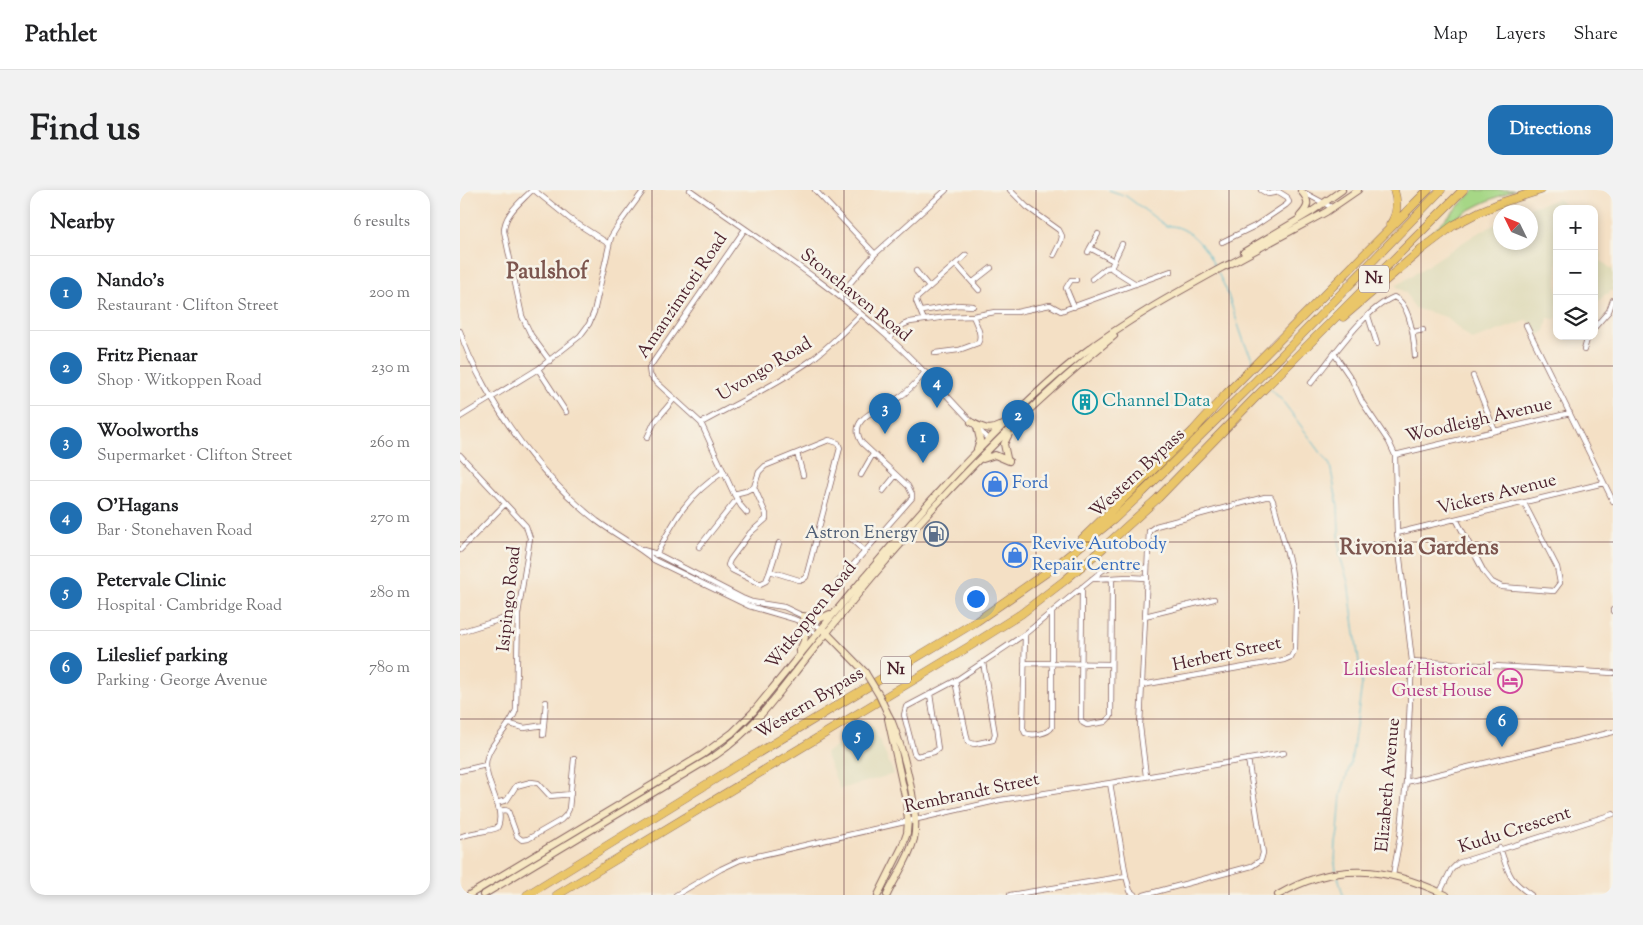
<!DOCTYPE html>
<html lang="en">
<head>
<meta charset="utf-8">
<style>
	:root { --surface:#fff; --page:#f2f2f2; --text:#202124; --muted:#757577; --line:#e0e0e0; --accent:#1f6fb2 }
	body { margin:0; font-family:"Sorts Mill Goudy",serif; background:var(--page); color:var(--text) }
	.controls { position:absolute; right:15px; top:15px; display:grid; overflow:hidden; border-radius:10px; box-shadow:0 2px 8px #0003 }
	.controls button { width:45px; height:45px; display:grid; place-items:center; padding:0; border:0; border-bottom:1px solid var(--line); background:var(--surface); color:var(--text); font:25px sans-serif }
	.compass { position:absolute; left:1033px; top:15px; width:45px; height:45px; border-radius:50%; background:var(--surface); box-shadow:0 2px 8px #0003; rotate:313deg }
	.you { position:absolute; left:515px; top:408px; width:18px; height:18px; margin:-12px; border:4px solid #fff; border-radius:50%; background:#1a73e8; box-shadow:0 0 0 8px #1a73e833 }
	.badge { display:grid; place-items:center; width:32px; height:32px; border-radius:50%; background:var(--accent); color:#fff; font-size:16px; font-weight:700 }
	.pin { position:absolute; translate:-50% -41px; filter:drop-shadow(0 1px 2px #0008) }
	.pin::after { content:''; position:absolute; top:26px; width:18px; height:15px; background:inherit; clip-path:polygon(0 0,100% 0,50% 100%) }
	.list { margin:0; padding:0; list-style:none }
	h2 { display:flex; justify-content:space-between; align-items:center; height:65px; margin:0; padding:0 20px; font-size:21px }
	h2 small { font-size:16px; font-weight:400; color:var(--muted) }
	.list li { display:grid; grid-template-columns:32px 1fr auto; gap:15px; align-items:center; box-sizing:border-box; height:75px; padding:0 20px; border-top:1px solid var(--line) }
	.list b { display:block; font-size:19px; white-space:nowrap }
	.list p { margin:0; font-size:16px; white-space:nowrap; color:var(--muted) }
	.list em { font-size:16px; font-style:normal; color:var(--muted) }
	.icon { flex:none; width:28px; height:28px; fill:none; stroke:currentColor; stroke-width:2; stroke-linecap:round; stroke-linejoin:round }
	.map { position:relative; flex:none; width:1153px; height:705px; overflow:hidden; border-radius:15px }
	header { display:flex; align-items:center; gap:30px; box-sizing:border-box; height:70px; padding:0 25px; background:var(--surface); border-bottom:1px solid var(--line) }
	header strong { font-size:24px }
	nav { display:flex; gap:28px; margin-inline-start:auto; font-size:18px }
	.intro { display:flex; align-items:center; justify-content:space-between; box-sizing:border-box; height:120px; padding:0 30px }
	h1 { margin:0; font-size:35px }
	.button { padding:12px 22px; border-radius:15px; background:var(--accent); color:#fff; font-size:18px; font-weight:700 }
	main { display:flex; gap:30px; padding:0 30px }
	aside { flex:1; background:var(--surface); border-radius:15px; box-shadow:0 2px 8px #0003 }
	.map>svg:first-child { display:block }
	.built { fill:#e0dcbb }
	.green { fill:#a6d786; stroke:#787b58 }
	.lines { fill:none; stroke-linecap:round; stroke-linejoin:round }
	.stream { stroke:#4cb6c9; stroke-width:1 }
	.street-casing { stroke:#866361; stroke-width:6 }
	.secondary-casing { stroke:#866361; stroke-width:8 }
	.highway-casing { stroke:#866361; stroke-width:9 }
	.street { stroke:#fff; stroke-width:4.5 }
	.secondary { stroke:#f7e8c3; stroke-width:6 }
	.highway { stroke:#eac669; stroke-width:8 }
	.secondary-bridge-casing { stroke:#866361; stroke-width:8; stroke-linecap:butt }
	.secondary-bridge { stroke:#f7e8c3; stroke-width:6 }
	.grid { fill:none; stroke:#4a1f2b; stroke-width:1; stroke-opacity:0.55 }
	.labels { text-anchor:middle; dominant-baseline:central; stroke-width:5; stroke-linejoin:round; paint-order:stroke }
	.shield { fill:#f7f3e8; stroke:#7e5f64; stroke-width:1 }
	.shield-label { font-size:16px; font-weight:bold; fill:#4a1f2b }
	.street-label { font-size:18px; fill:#4a1f2b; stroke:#f7f3e8 }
	.culture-label { font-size:18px; fill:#0d838f; stroke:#f7f3e8; text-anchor:start }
	.shop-label { font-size:18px; fill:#366cbe; stroke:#f7f3e8; text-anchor:start }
	.service-label { font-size:18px; fill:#4e5e75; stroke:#f7f3e8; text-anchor:end }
	.hotel-label { font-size:18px; fill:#b23c85; stroke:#f7f3e8; text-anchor:end }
	.district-label { font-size:22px; font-weight:bold; fill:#7c554e; stroke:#f7f3e8 }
</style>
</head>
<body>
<header>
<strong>Pathlet</strong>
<nav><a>Map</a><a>Layers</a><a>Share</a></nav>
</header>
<div class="intro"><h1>Find us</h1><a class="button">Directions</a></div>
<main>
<aside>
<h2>Nearby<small>6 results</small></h2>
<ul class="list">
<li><span class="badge">1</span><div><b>Nando's</b><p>Restaurant · Clifton Street</p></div><em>200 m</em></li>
<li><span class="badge">2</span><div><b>Fritz Pienaar</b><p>Shop · Witkoppen Road</p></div><em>230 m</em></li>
<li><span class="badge">3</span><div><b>Woolworths</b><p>Supermarket · Clifton Street</p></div><em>260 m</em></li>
<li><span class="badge">4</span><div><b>O'Hagans</b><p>Bar · Stonehaven Road</p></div><em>270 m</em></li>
<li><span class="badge">5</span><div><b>Petervale Clinic</b><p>Hospital · Cambridge Road</p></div><em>280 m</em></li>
<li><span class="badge">6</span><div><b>Lileslief parking</b><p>Parking · George Avenue</p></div><em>780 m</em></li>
</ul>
</aside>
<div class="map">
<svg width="1153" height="705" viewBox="0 0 1153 705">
	<rect width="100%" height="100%" fill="#f7f3e8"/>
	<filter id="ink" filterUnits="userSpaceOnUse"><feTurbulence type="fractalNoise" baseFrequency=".02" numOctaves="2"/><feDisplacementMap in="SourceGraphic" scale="10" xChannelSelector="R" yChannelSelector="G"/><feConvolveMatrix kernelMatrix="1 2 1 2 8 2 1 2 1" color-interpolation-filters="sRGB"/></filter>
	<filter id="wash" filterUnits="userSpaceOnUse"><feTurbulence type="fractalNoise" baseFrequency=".0096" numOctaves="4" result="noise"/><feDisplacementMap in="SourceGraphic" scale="20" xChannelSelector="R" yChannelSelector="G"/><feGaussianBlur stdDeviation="1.12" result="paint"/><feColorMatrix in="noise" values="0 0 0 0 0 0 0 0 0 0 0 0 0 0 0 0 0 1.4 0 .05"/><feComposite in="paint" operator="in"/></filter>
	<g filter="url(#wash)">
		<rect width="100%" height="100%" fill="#f4e0c5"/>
		<path class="built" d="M1099 9 1107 19H1097V127L1095 129 1088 128 1085 141 1077 146 1068 130 1012 150 986 127 954 118 946 103 936 96 1016 44 1040 32V52H1070V22H1059L1067 18Z
			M1134 55 1142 66 1140 70 1153 80V101H1150L1149 104H1145L1138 112 1134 108Z
			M413 536 434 584 380 599 365 563Z"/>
		<path class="green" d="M1015 0H1055C1023 11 994 27 967 47Z"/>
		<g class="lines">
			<path class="stream" d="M649 0 666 6 706 36C729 34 746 58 755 77
				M758 83 766 99 784 152 794 172
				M810 199 821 209 870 275 878 316 880 366 888 392 902 494 891 572 881 604 878 642 876 653 875 673 876 680
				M878 686 883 705"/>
		</g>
	</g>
	<g filter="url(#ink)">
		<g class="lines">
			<defs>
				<path id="street" d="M72 0C61 12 44 24 44 41L62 126 71 145 90 171
					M74 0 110 29 149 54
					M230 0C297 48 367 92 428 147 464 178 495 216 529 250
					M355 0 415 64
					M550 0 567 17 599 40 602 46 601 51 594 65
					M843 2 873 18
					M285 39 189 178 190 185 193 189 241 233 274 304 281 316 287 323
					M762 52 795 36 826 15 829 12 827 7 819 2 808 4 801 0
					M662 54 652 75V79L676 94
					M630 58 638 44
					M628 62 630 58 654 71
					M496 74 519 100
					M456 81 469 97
					M632 89 646 78 652 77
					M513 92 531 78
					M379 106 415 64 486 0
					M614 117 606 98 611 90H616
					M462 121 498 115 513 116
					M908 126 917 154
					M464 130 456 111 457 108 506 65
					M1066 135 1153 311
					M1134 138 1149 121 1153 110
					M0 141C6 161 15 179 25 197 54 248 91 295 137 331 156 345 176 355 194 370L289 416 334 429 341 432 357 445
					M954 142 963 140
					M430 148 443 135 450 132 487 127 513 126 535 122H557L590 115 601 121 711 81
					M1124 160 1128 146
					M475 163 499 160 518 153C523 145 516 134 513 126
					M875 165 892 190 902 212 929 252 935 265 937 343 952 471 946 592 940 647 933 685
					M78 179 106 222
					M1013 186 1035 241
					M851 193C872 168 903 120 934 107 951 114 954 150 955 166
					M0 227 78 179 120 146 129 134 134 122 151 47 159 34 184 0
					M241 233C277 213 316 195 350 171 369 157 385 140 401 124
					M187 248 194 233 214 209
					M369 250 378 253 380 258 346 387 342 390H339L310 381 306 391 300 394 272 380 268 375 270 370 290 343 306 329V324L294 297 299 282 305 276Z
					M337 263 343 285
					M0 265 66 336 70 348 58 424 56 520C50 539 27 554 26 574 25 593 47 621 37 638 25 642 12 642 0 647
					M935 265 1110 223
					M401 285 413 264
					M423 301 436 285
					M274 304 286 301 294 297
					M996 329 1024 382 1032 392 1042 397 1094 401 1100 393 1097 377 1064 313
					M385 343 405 362
					M937 343 1144 293
					M239 357 277 309
					M0 360 45 314
					M183 360 197 364 282 408 292 412 324 417 343 426 362 439
					M196 365C215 328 228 305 263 282
					M310 381 319 353
					M632 389 668 387 686 388
					M378 392 452 308V304L448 296 402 253C385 227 422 219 437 209 448 202 457 192 465 182
					M622 397 621 529 623 533 627 535 645 532 651 526 652 388
					M1153 420V421
					M685 426 754 409
					M0 442 58 424
					M565 444 563 538 565 543C572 546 588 544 592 537V423
					M952 471 1153 483
					M564 473 651 474
					M495 491 508 552 514 554 533 550 535 544 523 472
					M682 495 824 470 831 467 835 459 836 413 831 378 813 311 811 307H805L696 336 689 341 680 536 686 586
					M470 504 478 559 474 562 457 566 454 563 444 525 446 517 495 491 565 444 643 380 653 376 687 378
					M50 534 64 538 84 535
					M83 545 86 512
					M0 581 26 575
					M946 592 1153 542
					M650 593 666 686 670 701 675 705
					M36 613 47 610 56 596 71 592 78 593 90 606 111 604
					M39 621 45 620 48 621 57 646 62 650 68 649 101 630 106 625 109 619 114 569
					M1040 658C1049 684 1048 689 1071 705
					M980 702 991 680 998 673 1153 624
					M216 705 261 679 280 670 540 610 650 593 824 563
					M550 705 666 686
					M684 705 792 676 801 670 803 663 788 569"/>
				<path id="secondary" d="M840 26C849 17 850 11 841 1
					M784 62 851 22 882 0
					M511 232C521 237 529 242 540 236
					M517 259 520 250 517 237
					M547 268 544 254 549 244
					M523 269 535 265 549 271
					M343 426 359 429 370 424
					M364 440 405 482
					M339 461C346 450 347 444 341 432
					M427 522C429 526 431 529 432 532 443 559 460 621 454 649 449 669 436 686 427 705
					M9 705 242 565 272 543 293 522C356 445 418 369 484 296 527 250 572 204 621 165 665 131 714 104 763 77L770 74 866 22 898 0
					M23 705 256 565C289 543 313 511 337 480 362 449 387 417 413 386 486 300 566 217 654 146
					M418 705 442 657 447 643 448 631 446 611 428 529
					M818 705C876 671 927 677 986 705"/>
				<path id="highway" d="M930 35C938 24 938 13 934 0
					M883 127 961 60 994 35 1019 22 1043 12 1081 0
					M621 350 733 241 767 203 968 0
					M67 705 278 575 517 431 593 378 653 330 683 302 821 166 981 0
					M97 705 510 456 561 424 604 391 643 358 698 308 793 210 1003 0"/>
			</defs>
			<use href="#street" class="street-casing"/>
			<use href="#secondary" class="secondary-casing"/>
			<use href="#highway" class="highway-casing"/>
			<use href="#street" class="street"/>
			<use href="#secondary" class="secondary"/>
			<use href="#highway" class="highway"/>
			<defs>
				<path id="secondary-bridge" d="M405 482 419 505 427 522"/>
			</defs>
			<use href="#secondary-bridge" class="secondary-bridge-casing"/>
			<use href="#secondary-bridge" class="secondary-bridge"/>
		</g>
	</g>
	<path class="grid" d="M192 0V705M384 0V705M576 0V705M769 0V705M961 0V705M0 176H1153M0 352H1153M0 529H1153"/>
	<defs>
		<symbol id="building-ring" viewBox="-11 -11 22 22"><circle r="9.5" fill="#f7f3e8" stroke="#0f9aa8" stroke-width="1.5"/><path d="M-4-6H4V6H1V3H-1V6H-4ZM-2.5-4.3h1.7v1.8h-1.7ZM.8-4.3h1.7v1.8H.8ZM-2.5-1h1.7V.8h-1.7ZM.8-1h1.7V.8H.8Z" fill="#0f9aa8"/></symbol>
		<symbol id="shop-ring" viewBox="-11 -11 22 22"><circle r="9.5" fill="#f7f3e8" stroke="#3f7fe0" stroke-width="1.5"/><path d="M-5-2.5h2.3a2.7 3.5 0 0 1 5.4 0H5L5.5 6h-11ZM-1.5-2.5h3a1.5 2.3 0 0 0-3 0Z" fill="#3f7fe0"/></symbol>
		<symbol id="fuel-ring" viewBox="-11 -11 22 22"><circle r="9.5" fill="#f7f3e8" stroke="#5c6f8a" stroke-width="1.5"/><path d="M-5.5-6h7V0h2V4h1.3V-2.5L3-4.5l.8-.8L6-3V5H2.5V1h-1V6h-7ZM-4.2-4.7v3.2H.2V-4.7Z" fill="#5c6f8a"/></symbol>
		<symbol id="hotel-ring" viewBox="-11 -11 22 22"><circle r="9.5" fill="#f7f3e8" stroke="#d1479c" stroke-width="1.5"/><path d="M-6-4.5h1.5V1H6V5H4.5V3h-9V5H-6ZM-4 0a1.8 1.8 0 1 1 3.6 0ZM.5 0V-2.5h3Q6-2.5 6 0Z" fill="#d1479c"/></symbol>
	</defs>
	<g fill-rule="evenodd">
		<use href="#building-ring" x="611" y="198" width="28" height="28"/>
		<use href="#shop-ring" x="521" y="280" width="28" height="28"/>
		<use href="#fuel-ring" x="462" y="330" width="28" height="28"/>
		<use href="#shop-ring" x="541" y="351" width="28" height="28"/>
		<use href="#hotel-ring" x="1036" y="477" width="28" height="28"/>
	</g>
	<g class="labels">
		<g class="shield">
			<rect x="899" y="75.5" width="30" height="27" rx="4"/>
			<rect x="421" y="466.5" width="30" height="27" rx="4"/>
		</g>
		<g class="shield-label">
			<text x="914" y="89">N1</text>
			<text x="436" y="480">N1</text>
		</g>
		<g class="street-label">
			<text transform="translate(223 106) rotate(-56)">Amanzimtoti Road</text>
			<text transform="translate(395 106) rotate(39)">Stonehaven Road</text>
			<text transform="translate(305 180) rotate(-31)">Uvongo Road</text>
			<text transform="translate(1019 231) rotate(-13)">Woodleigh Avenue</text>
			<text transform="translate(678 284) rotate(-43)">Western Bypass</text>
			<text transform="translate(1037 305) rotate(-14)">Vickers Avenue</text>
			<text transform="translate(50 409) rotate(-84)">Isipingo Road</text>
			<text transform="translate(352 426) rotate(-51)">Witkoppen Road</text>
			<text transform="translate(767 465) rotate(-12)">Herbert Street</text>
			<text transform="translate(350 514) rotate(-31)">Western Bypass</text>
			<text transform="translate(929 595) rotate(-85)">Elizabeth Avenue</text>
			<text transform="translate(512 604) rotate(-12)">Rembrandt Street</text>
			<text transform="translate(1055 641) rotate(-18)">Kudu Crescent</text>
		</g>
		<g class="culture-label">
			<text x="642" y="212">Channel Data</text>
		</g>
		<g class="shop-label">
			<text x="552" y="294">Ford</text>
			<text x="572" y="355">Revive Autobody<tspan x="572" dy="21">Repair Centre</tspan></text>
		</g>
		<g class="service-label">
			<text x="458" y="344">Astron Energy</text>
		</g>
		<g class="hotel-label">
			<text x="1032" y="481">Liliesleaf Historical<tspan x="1032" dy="21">Guest House</tspan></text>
		</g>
		<g class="district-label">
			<text x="87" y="83">Paulshof</text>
			<text x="959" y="359">Rivonia Gardens</text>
		</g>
	</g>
</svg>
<div class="controls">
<button>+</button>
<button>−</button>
<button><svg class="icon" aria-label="layers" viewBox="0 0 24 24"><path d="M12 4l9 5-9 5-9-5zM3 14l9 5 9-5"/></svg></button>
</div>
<svg class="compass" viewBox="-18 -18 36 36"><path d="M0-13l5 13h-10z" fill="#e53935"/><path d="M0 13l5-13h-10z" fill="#757577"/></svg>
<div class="you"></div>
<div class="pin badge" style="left:463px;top:273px">1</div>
<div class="pin badge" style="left:558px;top:251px">2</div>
<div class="pin badge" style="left:425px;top:244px">3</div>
<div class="pin badge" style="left:477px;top:218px">4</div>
<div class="pin badge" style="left:398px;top:571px">5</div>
<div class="pin badge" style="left:1042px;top:557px">6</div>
</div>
</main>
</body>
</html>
